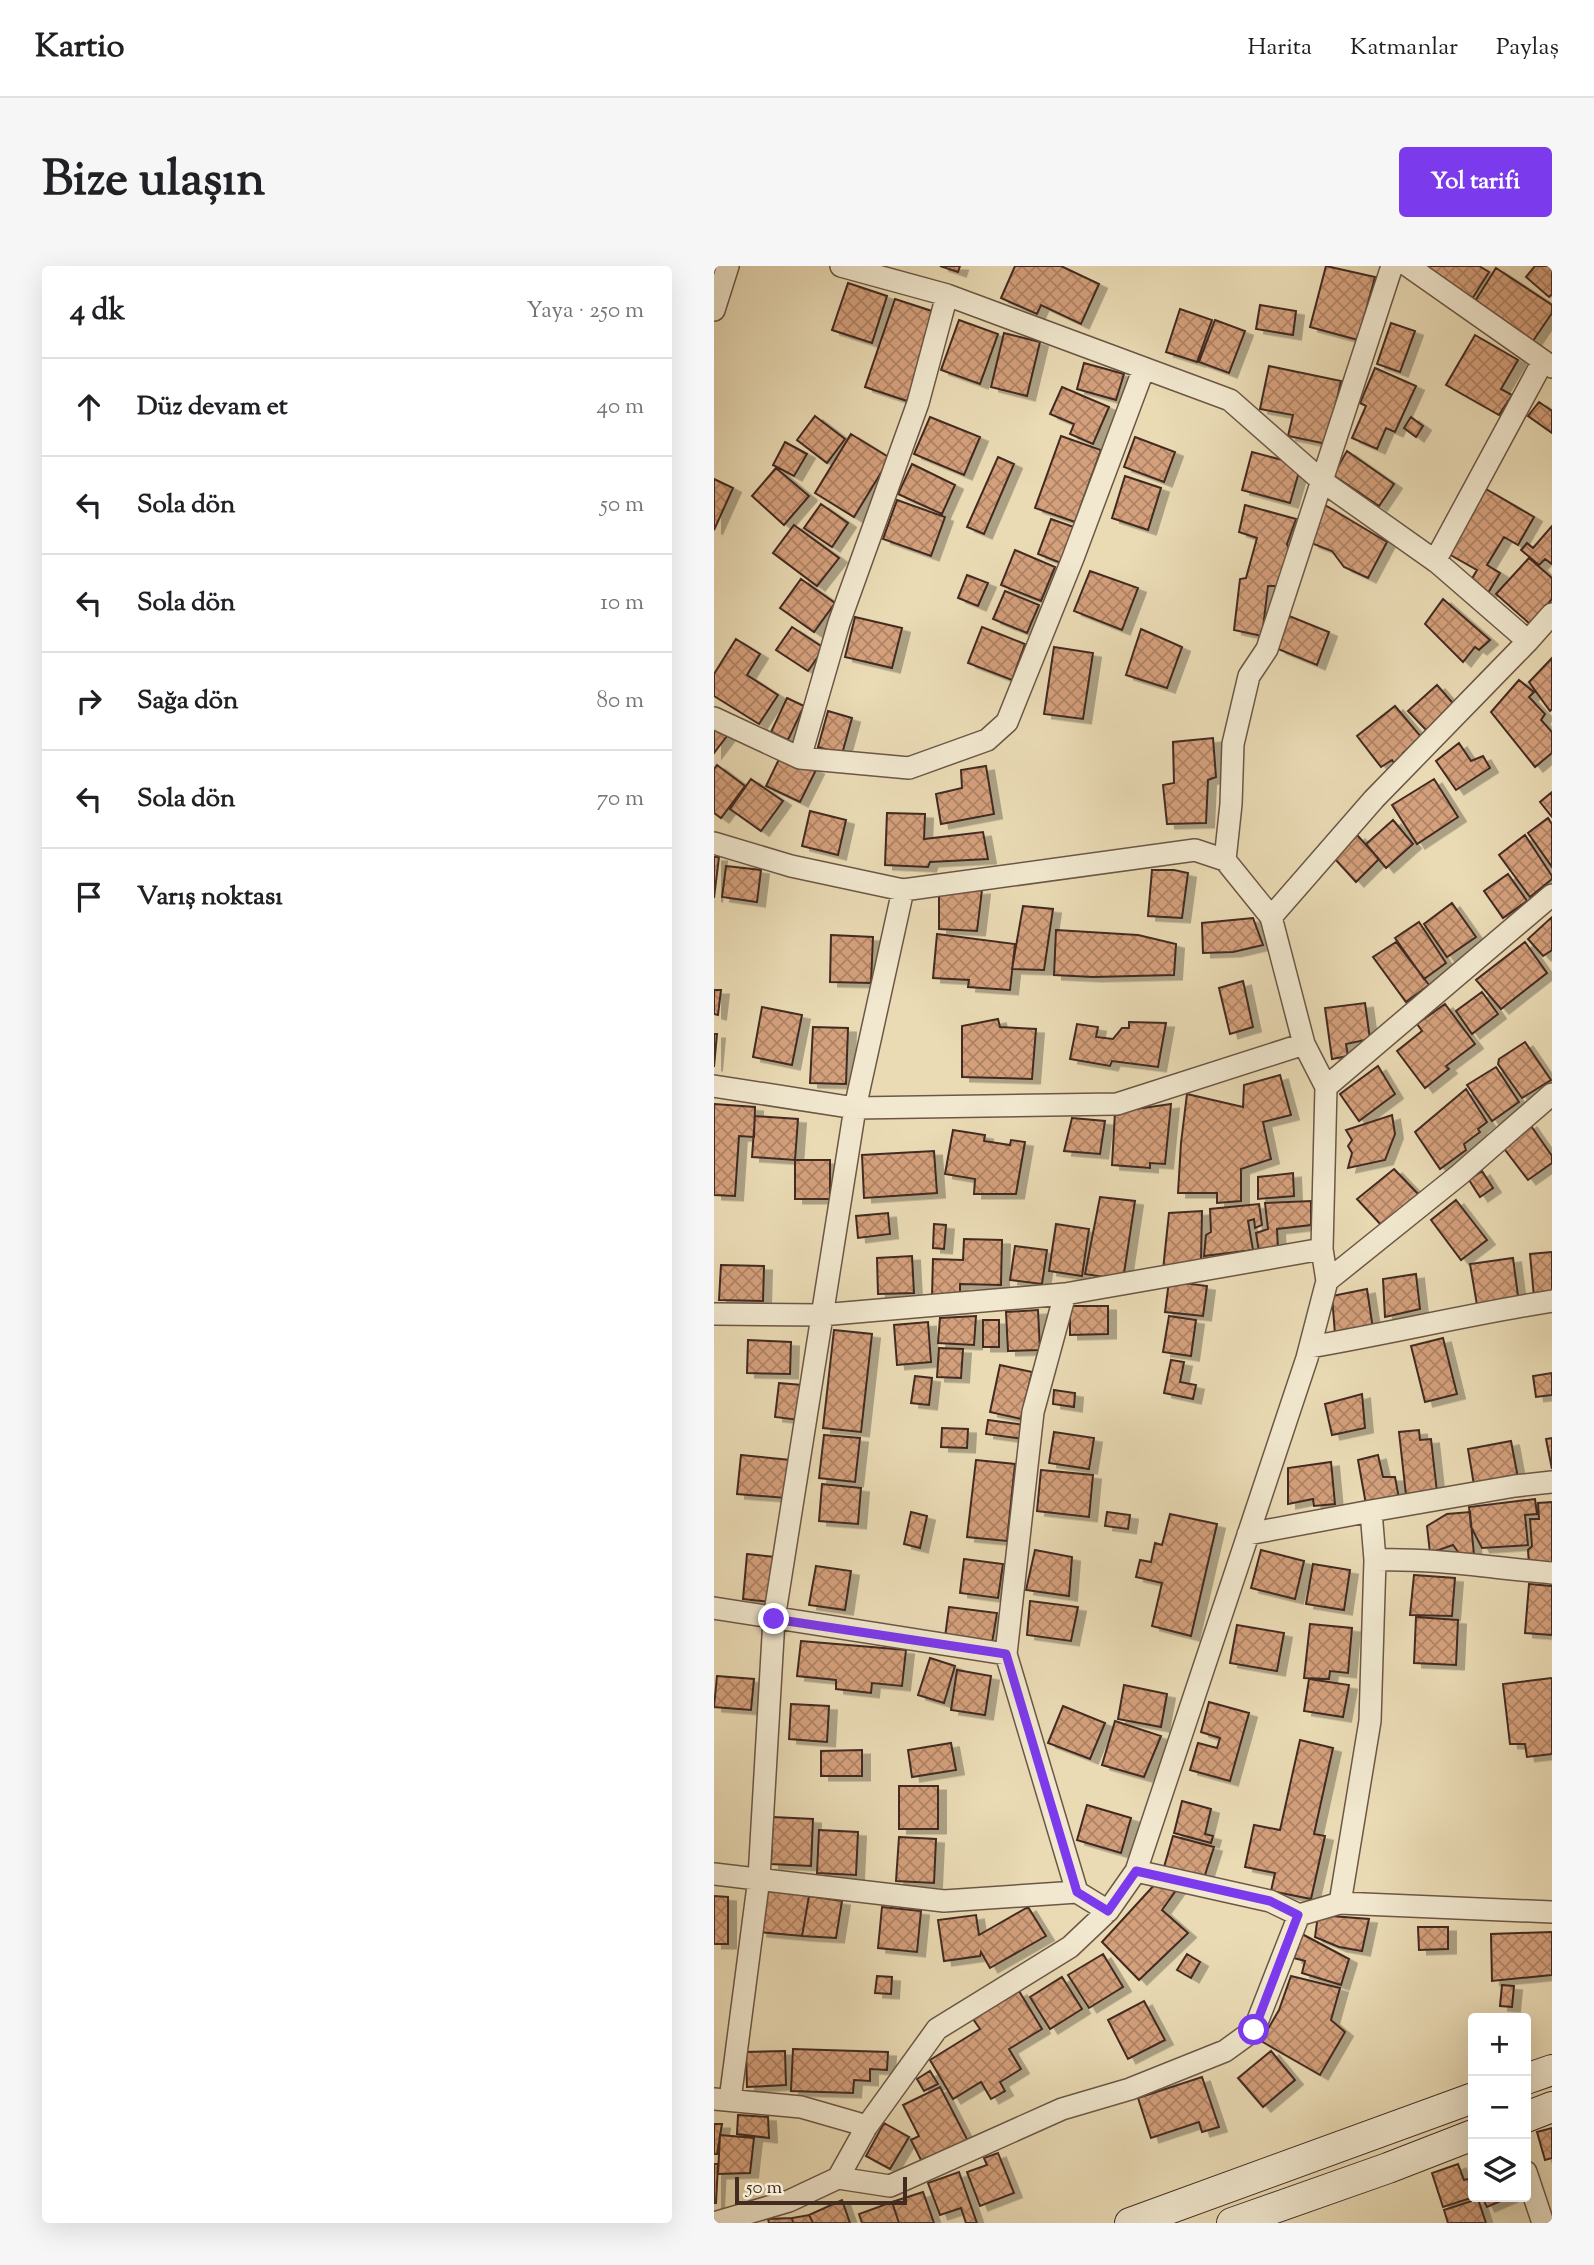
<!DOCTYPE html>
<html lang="tr">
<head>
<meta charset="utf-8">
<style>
	:root { --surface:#fff; --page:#f6f6f6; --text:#202124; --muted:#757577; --line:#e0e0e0; --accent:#7c3aed }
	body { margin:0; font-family:"Sorts Mill Goudy",serif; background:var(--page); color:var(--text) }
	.controls { position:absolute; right:21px; bottom:21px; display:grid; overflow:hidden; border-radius:7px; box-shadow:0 7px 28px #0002 }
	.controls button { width:63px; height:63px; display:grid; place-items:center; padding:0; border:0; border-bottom:2px solid var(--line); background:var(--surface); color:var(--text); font:35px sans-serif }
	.scale { position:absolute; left:21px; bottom:18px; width:172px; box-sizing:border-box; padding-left:7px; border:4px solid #422b21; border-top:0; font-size:19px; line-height:24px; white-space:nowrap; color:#422b21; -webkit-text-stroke:5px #f1e8cf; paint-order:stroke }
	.stop { position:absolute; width:21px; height:21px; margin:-16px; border:5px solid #7c3aed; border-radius:50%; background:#fff }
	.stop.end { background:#7c3aed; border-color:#fff; box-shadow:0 2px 7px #0008 }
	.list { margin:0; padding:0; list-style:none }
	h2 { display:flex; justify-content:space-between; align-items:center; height:91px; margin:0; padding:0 28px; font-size:30px }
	h2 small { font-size:23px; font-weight:400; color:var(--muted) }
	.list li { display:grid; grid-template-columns:46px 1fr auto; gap:21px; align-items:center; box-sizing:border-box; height:98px; padding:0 28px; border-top:2px solid var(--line) }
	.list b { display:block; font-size:26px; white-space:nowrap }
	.list em { font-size:23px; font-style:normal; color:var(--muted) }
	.icon { flex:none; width:38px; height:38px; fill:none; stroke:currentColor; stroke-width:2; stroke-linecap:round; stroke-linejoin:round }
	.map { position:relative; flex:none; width:838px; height:1957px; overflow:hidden; border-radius:7px }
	header { display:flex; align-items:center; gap:42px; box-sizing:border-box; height:98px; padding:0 35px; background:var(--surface); border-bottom:2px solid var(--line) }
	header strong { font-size:33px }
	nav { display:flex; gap:38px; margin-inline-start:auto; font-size:24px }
	.intro { display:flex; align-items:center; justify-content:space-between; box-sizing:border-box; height:168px; padding:0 42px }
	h1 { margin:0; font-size:49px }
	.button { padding:18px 32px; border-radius:7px; background:var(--accent); color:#fff; font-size:24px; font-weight:700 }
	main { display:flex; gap:42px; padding:0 42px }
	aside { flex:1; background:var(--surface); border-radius:7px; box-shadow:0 7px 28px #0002 }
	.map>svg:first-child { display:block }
	.building { fill:url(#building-cross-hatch); stroke:#422b21; stroke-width:2; filter:url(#shadow) }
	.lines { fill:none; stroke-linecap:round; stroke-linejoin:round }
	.street-casing { stroke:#6c5746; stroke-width:24 }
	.secondary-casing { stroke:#422b21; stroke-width:32 }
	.street { stroke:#f1e8cf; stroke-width:21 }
	.secondary { stroke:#f1e8cf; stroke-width:30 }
	.route { stroke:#7c3aed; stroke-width:9 }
</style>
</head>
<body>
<header>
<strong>Kartio</strong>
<nav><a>Harita</a><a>Katmanlar</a><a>Paylaş</a></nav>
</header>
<div class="intro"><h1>Bize ulaşın</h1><a class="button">Yol tarifi</a></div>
<main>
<aside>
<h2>4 dk<small>Yaya · 250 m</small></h2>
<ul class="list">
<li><svg class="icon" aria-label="ahead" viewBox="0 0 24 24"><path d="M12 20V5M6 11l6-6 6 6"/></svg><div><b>Düz devam et</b></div><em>40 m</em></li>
<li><svg class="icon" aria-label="left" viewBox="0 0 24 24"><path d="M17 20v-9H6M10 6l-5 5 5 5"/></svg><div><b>Sola dön</b></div><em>50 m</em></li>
<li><svg class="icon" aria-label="left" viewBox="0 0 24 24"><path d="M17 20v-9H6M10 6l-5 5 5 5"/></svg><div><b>Sola dön</b></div><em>10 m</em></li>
<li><svg class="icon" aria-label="right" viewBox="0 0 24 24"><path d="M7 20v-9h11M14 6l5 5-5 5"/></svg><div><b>Sağa dön</b></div><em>80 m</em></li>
<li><svg class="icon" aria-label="left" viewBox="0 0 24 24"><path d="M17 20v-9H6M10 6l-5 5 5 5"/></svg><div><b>Sola dön</b></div><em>70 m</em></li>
<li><svg class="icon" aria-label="arrive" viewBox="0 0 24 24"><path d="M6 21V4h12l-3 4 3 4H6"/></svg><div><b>Varış noktası</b></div></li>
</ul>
</aside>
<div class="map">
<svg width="838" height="1957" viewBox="0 0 838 1957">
	<defs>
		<pattern id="building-cross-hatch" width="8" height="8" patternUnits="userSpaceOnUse" patternTransform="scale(1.75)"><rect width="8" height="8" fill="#d5a07c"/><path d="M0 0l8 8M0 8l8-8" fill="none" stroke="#ae8365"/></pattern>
		<filter id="shadow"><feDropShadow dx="8" dy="4.5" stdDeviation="0" flood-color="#0004"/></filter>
	</defs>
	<rect width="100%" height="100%" fill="#eadbb5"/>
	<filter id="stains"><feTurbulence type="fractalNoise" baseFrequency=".00286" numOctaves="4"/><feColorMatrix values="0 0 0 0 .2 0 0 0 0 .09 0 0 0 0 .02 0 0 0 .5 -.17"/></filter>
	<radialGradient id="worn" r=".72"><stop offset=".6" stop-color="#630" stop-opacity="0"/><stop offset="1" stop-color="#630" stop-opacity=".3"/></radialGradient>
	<path class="building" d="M226 0H246L244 6Z
		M301 0H347L385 18 367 58 327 39 323 48 287 32Z
		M612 0 661 11 644 74 596 61Z
		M704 0H765L775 6 758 33Z
		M821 0H838V28L835 31 812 11Z
		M782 2 838 39V47L819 75 760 37Z
		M134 17 173 30 158 77 118 64Z
		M181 33 224 47 193 135 151 121Z
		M546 39 582 45 579 69 542 63Z
		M466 43 498 54 483 96 452 86Z
		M245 54 284 68 266 118 227 104Z
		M501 54 531 65 515 107 485 96Z
		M677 57 701 65 686 106 663 98Z
		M290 67 326 76 313 130 277 121Z
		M761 69 804 94 787 123 798 129 785 149 732 119Z
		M370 97 410 108 402 134 363 123Z
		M555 100 627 115 613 178 574 170 579 149 546 143Z
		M661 102 702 120 681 166 672 162 663 183 638 172 652 140 646 137Z
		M348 121 395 141 379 178 356 168 360 158 336 148Z
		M825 136 838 145V167L814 150Z
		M101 150 131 173 113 197 83 174Z
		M216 151 266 171 250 209 200 188Z
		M697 151 709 160 702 171 690 162Z
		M137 168 176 192 140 251 101 227Z
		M347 170 387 184 361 256 321 242Z
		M421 171 461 186 450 216 410 201Z
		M71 176 93 188 80 210 59 199Z
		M633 185 680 218 665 240 619 209Z
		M538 186 587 199 576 237 528 224Z
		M284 191 300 198 270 268 253 261Z
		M198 198 241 219 228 248 184 228Z
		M62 202 95 230 70 259 38 230Z
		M411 210 447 222 434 264 398 252Z
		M0 213 19 222 0 264Z
		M772 223 820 251 804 279 790 271 773 299 786 307 774 327 756 316 763 304 733 287Z
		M183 234 231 251 217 290 169 273Z
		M107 238 134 257 118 281 90 262Z
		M531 239 582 253 573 278 575 282 563 320H554L548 370 520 364 526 313 532 312 543 272 525 266Z
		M611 239 673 276 654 312 630 301 618 285 597 277Z
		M337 253 360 261 347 297 324 288Z
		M80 259 125 292 103 320 59 287Z
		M838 260V298L831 293 825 299 807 284 813 277 819 282Z
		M301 284 341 301 327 335 287 319Z
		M815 292 838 312V333L816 358 782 328Z
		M376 305 424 322 408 364 360 345Z
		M253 309 274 317 264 340 244 332Z
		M87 313 121 337 100 366 66 342Z
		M291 325 325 339 313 367 279 353Z
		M729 333 776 374 765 384 761 381 749 396 711 358Z
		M575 350 615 366 603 399 564 383Z
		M141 351 188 362 178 402 131 391Z
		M78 361 110 382 94 405 62 384Z
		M268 361 311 378 298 414 254 397Z
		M427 363 468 381 453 422 412 409Z
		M22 373 46 388 33 409 64 429 45 458 0 430V408Z
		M340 381 379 387 369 453 330 448Z
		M838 392V443L836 445 815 416Z
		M805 414 820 426 815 431 831 448 827 454 838 466V487L821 501 777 446Z
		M723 419 743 442 715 467 694 445Z
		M73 432 90 440 74 474 57 466Z
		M681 440 708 472 689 487 690 489 680 497 678 494 667 501 643 470Z
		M114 445 138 452 128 488 104 481Z
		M0 460 13 470 0 487Z
		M499 472 502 511 494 514 492 557 453 558 449 519 460 517 459 476Z
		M745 477 757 495 769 490 776 502 742 524 722 495Z
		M68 487 102 504 86 536 52 520Z
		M3 499 31 520 7 552 0 547V503Z
		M272 500 280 548 227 558 222 528 248 522 247 504Z
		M37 513 69 535 47 565 16 543Z
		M720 513 744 551 703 578 678 539Z
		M838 526V551L826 536Z
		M96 545 132 554 124 589 88 580Z
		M173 547 211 548 210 573 269 566 274 593 216 596 214 601 171 599Z
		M834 552 838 558V601L814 567Z
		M679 554 699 578 672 602 652 578Z
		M643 569 665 593 642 616 621 593Z
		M811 569 838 610V613L816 631 785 589Z
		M0 591H5L0 632Z
		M12 600 47 604 43 636 8 631Z
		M438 604H460L474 607 468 652 434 650Z
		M794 608 813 635 789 652 770 625Z
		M268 624 263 665 225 663V627Z
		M738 637 762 671 733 691 710 658Z
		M309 640 339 643 330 704 298 703Z
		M838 651V684L829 690 814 673Z
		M539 652 549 679 519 686 489 687 488 657Z
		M705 656 732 697 710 713 681 672Z
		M342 664 424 669 462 678 460 709 379 711 340 709Z
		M223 668 301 678 296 724 254 721 255 714 219 712Z
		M117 669 159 671 157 717 116 716Z
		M682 676 715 719 692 736 659 691Z
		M811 676 833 707 787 743 762 714Z
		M529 715 539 761 516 768 505 722Z
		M0 724H7L4 749 0 748Z
		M768 726 784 748 758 768 742 745Z
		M651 737 656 773 632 778 634 790 618 793 611 742Z
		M731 738 761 778 732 800 735 803 711 822 683 785 708 765 703 758Z
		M48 741 88 749 78 799 39 791Z
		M284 753 286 761 322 763 318 813 248 811V760Z
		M415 756 452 757 444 801 398 795 396 800 356 793 363 758 384 761 382 771 399 773 408 762H415Z
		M99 761 134 762 132 818 96 817Z
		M0 768H3L0 801Z
		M811 776 837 814 808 832 784 798 785 793Z
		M664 800 681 828 645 855 626 828Z
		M782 801 805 836 778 855 753 819Z
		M566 809 577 849 549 856 557 893 527 903V935L503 937V927H464L467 877 473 828 529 841 530 819Z
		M752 823 773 856 764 863 766 866 750 878 752 884 726 903 701 866Z
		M0 838 41 841 40 871 25 870 21 930 0 929Z
		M457 838 451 898 436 897V902L398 899 401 846Z
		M678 849 681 868 671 894 634 902 638 887 634 880 638 874 632 864Z
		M41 850 84 853 81 894 38 891Z
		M358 852 391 855 386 888 350 885Z
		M815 857 838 890V897L814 914 788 880Z
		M239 864 271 869 270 875 296 879 297 874 311 876 302 928H260L261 913 231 908Z
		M220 885 223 927 150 932 148 889Z
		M81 894H116V933H81Z
		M680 903 707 931 670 962 643 933Z
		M768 905 779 922 766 931 755 914Z
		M579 907 580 930 544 933V911Z
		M386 931 421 935 409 1014 371 1008Z
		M742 934 773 974 747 994 717 954Z
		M597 935V959L563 963 564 983 545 986 542 967 554 963 551 937Z
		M545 938 548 959 541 962 540 953 534 955 539 984 490 990 492 969 497 966 496 943Z
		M488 945 487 995 449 1004 455 947Z
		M174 947 176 968 144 972 142 950Z
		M220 958 232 959 230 983 219 982Z
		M342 958 375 963 368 1010 335 1005Z
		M250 973 288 974 287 1019 246 1018V1031H218L219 993 249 994Z
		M301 980 333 984 328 1018 296 1014Z
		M838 986V1028L820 1031 816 988Z
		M198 990 200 1027 164 1028 163 992Z
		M799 992 804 1030 763 1039 756 998Z
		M7 999 50 1000 49 1035 5 1034Z
		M702 1008 706 1043 671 1051 669 1013Z
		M455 1015 493 1020 489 1050 451 1046Z
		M653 1023 659 1063 621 1068 618 1030Z
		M356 1040H394V1068L356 1069Z
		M324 1044 326 1084 294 1085 292 1046Z
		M262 1050 260 1079 224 1077 226 1052Z
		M455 1050 482 1054 477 1090 449 1086Z
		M269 1054H285V1081H269Z
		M214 1056 217 1096 183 1099 180 1059Z
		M120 1064 158 1068 147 1166 109 1162Z
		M729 1072 743 1128 711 1136 697 1080Z
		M34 1074 77 1076 76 1108 33 1107Z
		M225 1082 249 1083 247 1112 223 1111Z
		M457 1094 470 1096 466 1116 482 1119 479 1133 450 1127Z
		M286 1099 318 1106 307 1153 276 1146Z
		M838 1107V1129L822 1131 819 1110Z
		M201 1110 218 1112 215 1139 197 1137Z
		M65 1117 88 1119 85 1154 61 1151Z
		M340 1124 361 1127 360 1141 339 1138Z
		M648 1128 651 1162 618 1169 611 1138Z
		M274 1154 311 1159 309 1173 272 1168Z
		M228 1162 254 1163 253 1182 227 1181Z
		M705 1164 706 1174 717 1173 723 1226 692 1229 685 1166Z
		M340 1166 380 1172 375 1203 335 1197Z
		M110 1169 146 1172 141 1216 105 1212Z
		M838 1172V1203L832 1173Z
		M797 1175 804 1212 760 1219 754 1183Z
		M27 1189 76 1194 72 1232 23 1228Z
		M664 1189 669 1211H681L686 1238 653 1244 644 1194Z
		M262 1194 301 1198 293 1275 253 1271Z
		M617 1196 621 1238 600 1240 599 1233 574 1238V1202Z
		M327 1204 379 1209 375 1251 323 1245Z
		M108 1218 147 1222 144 1258 105 1255Z
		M821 1233 823 1248 811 1249 814 1279 768 1282 757 1261 755 1241Z
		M838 1236V1296L815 1299 814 1284 818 1280 816 1253H825L824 1237Z
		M197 1246 213 1250 206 1282 190 1278Z
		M393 1246 416 1249 414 1263 391 1260Z
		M756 1246 760 1289 747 1290 739 1279 716 1287 713 1260 733 1248Z
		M456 1248 503 1258 477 1370 438 1360 448 1317 422 1311 426 1294 437 1296 441 1277 448 1279Z
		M321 1284 358 1291 355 1330 312 1324Z
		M547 1284 590 1295 581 1333 537 1322Z
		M33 1288 61 1291 56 1336 29 1333Z
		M250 1293 289 1298 284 1332 246 1327Z
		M599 1298 636 1304 630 1344 592 1338Z
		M102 1300 137 1305 131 1344 95 1339Z
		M700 1309 741 1312 738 1350 696 1349Z
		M815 1318 838 1320V1369L811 1367Z
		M316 1335 364 1341 357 1375 313 1369Z
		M235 1341 283 1347 278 1377 231 1371Z
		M702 1351 744 1354 742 1399 700 1397Z
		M596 1358 638 1362 634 1407 616 1405 615 1413 590 1412Z
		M523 1359 570 1367 563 1405 516 1397Z
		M87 1375 192 1384 188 1420 158 1417 157 1427 122 1423V1414L83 1410Z
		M216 1392 241 1400 230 1437 204 1429Z
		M243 1404 277 1410 271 1449 237 1444Z
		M3 1410 40 1413 37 1444 0 1441Z
		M838 1412V1488L813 1491 811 1478H796L789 1418Z
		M595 1413 635 1419 629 1451 590 1445Z
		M410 1419 453 1428 447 1461 404 1453Z
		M495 1436 535 1447 516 1515 476 1504 484 1477 503 1482 506 1472 487 1466Z
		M77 1438 115 1440 113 1476 75 1473Z
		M349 1440 391 1457 376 1493 334 1477Z
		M401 1455 447 1470 430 1511 388 1499Z
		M586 1474 619 1482 600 1568 611 1570 597 1633 557 1625 561 1607 531 1601 540 1559 566 1564Z
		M237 1477 242 1504 198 1511 194 1484Z
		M148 1484V1510H107V1485Z
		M185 1520H224V1563H185Z
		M468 1535 497 1543 491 1568 499 1570 497 1577 460 1567Z
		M373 1539 417 1552 407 1587 363 1574Z
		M59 1551 99 1553 97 1600 57 1598Z
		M105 1564 144 1566 142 1609 103 1607Z
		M459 1570 500 1581 490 1612 450 1601Z
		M185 1571 222 1573 220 1617 182 1615Z
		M443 1616 463 1623 448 1644 474 1667 425 1714 388 1676Z
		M52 1623 95 1630 88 1670 45 1666Z
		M0 1630 14 1631V1678H0Z
		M95 1630 128 1635 122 1672 88 1670Z
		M168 1641 207 1645 203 1686 164 1682Z
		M314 1641 332 1670 276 1702 267 1686 266 1690 230 1695 224 1654 262 1649 265 1669Z
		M604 1649 655 1653 648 1685 625 1681 601 1671Z
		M704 1661H734V1683L705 1684Z
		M838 1666V1709L778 1715 777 1668Z
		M588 1668 635 1693 627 1719 588 1707 591 1695 580 1692Z
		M389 1688 409 1721 375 1742 354 1709Z
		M473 1688 486 1696 477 1712 463 1704Z
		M163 1710 178 1711 177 1728 161 1727Z
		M577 1710 626 1722 617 1754 631 1766 606 1809 547 1775 565 1744Z
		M348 1711 368 1743 336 1763 316 1731Z
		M788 1719 800 1720 798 1741 786 1740Z
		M305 1725 328 1763 295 1783 307 1803 286 1816 291 1825 277 1833 267 1816 239 1833 216 1794 266 1763 259 1753Z
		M430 1735 451 1774 414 1793 394 1754Z
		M79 1783 174 1786 173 1804 156 1803V1815L140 1814 139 1827 77 1825Z
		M71 1785 72 1819 33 1821 32 1786Z
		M557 1785 581 1814 549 1841 524 1812Z
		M216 1805 224 1818 210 1825 203 1813Z
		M488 1811 505 1861 488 1866 485 1856 437 1872 424 1832Z
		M226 1821 254 1875 209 1898 197 1874 205 1870 189 1839Z
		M24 1849 54 1851 55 1872 23 1868Z
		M170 1857 195 1871 176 1903 152 1890Z
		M0 1858H8L3 1888H0Z
		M838 1862V1892L831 1894 823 1866Z
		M6 1869 40 1872 36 1907 4 1908Z
		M284 1887 300 1927 266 1940 253 1906 273 1899 270 1892Z
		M0 1898H4L2 1937H0Z
		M744 1898 750 1914 757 1912 760 1931 729 1941 718 1907Z
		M245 1906 263 1957H252L247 1942 226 1949 214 1917Z
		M209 1926 220 1957H185L178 1936Z
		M768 1931H796L773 1941Z
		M764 1933 772 1957H734L730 1944Z
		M128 1934 136 1957H99L95 1949Z
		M178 1936 185 1957H148L145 1948Z
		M95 1949 99 1957H79L78 1952Z
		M78 1952 79 1957H55L54 1953Z"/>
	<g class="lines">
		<defs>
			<path id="street" d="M127 0 233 29 516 134 608 215 724 297 814 375 660 533 557 651
				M694 0 838 101
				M0 44 14 0
				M721 295 829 95
				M814 375 838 348
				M0 452 86 492 195 502 273 474 293 456 359 292 430 102
				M86 492 125 357 204 137 233 29
				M0 577 77 600 189 624 481 584 511 594 557 651 590 778 612 821 608 983 613 1015 593 1092 422 1605 394 1645 356 1681 223 1763 153 1860 124 1912 75 1935 0 1957
				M511 594 517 538 519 478 535 410 553 383 678 0
				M0 820 141 842 403 838 590 778
				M612 821 838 629
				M613 1015 745 909 838 828
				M351 1028 319 1146 292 1388 363 1626 394 1645
				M0 1048 107 1049 351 1028 608 983
				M596 1081C677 1067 757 1048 838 1035
				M838 1216 801 1220 657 1245 661 1294 656 1455 626 1637 838 1646
				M534 1268 657 1245
				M661 1294C721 1292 779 1302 838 1307
				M0 1342 292 1388
				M422 1605 556 1635 585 1649 626 1637
				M0 1608 230 1635 363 1626
				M0 1833 87 1841 153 1860
				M16 1834 45 1612 60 1353 141 842 189 624
				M812 1906 829 1957
				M124 1912 176 1920 348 1843 416 1823 511 1785 540 1764 585 1649"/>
			<path id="secondary" d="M812 1813 838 1804
				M812 1851 838 1841
				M416 1957 759 1832
				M518 1957 674 1902 759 1869"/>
		</defs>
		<use href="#street" class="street-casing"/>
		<use href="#secondary" class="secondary-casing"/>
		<use href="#street" class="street"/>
		<use href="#secondary" class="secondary"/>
	</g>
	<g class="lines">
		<path class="route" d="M60 1353 292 1388 363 1626 394 1645 422 1605 556 1635 584 1649 540 1764"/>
	</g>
	<rect width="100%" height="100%" filter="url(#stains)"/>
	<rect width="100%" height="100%" fill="url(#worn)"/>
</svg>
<div class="controls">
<button>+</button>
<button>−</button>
<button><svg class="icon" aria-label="layers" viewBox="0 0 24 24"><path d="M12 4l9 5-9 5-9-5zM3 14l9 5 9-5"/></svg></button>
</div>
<div class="scale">50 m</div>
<div class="stop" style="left:540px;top:1764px"></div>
<div class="stop end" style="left:60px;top:1353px"></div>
</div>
</main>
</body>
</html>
